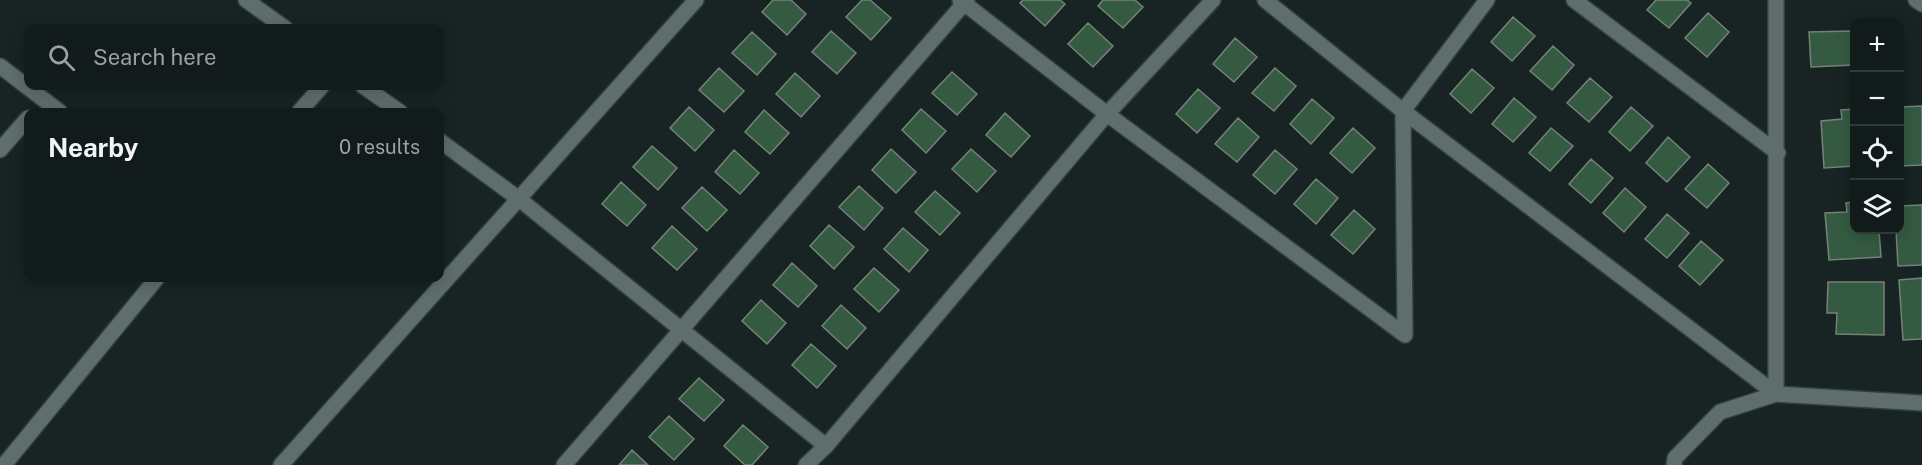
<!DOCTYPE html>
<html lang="en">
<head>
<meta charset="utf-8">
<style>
	:root { --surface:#111b1a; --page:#1e2827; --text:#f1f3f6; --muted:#9ca1a2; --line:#303939 }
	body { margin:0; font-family:"Public Sans",sans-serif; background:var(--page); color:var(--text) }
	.controls { position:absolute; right:18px; top:18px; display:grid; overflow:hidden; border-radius:12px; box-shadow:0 3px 15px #0003 }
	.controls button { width:54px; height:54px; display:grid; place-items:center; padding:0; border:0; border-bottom:2px solid var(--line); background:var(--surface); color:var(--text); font:30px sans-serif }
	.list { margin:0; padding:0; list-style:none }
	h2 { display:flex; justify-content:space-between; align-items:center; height:78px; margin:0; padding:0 24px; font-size:26px }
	h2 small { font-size:20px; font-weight:400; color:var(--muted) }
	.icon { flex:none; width:33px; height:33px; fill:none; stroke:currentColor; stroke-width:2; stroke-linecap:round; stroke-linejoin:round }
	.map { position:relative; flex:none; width:1922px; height:465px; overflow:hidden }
	.search { position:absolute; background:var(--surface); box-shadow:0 3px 15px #0003; left:24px; top:24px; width:420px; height:66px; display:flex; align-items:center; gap:15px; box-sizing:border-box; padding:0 21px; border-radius:12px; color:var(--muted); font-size:22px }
	.panel { position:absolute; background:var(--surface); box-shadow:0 3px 15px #0003; left:24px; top:108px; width:420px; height:174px; border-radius:12px }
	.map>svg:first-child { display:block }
	.building { fill:#345b41; stroke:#768179; stroke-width:1.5 }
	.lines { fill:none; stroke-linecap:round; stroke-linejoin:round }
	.minor-casing { stroke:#343e3d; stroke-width:18 }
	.minor { stroke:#5e6e6c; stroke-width:15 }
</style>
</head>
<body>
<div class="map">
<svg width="1922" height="465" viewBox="0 0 1922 465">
	<rect width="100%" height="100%" fill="#172423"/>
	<path class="building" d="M773 0H791L806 14 787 35 762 12Z
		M862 0H870L891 18 871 40 846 17Z
		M1023 0H1060L1065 4 1045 26 1020 3Z
		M1103 0H1135L1143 7 1123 28 1098 6Z
		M1656 0H1687L1691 3 1669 28 1647 10Z
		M1708 13 1729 32 1707 57 1685 38Z
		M1513 17 1535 36 1512 61 1491 42Z
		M1088 23 1113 46 1093 67 1068 44Z
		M831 31 856 53 837 74 812 52Z
		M1851 31 1853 65 1811 67 1809 32Z
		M752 32 776 54 757 75 732 53Z
		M1235 38 1257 57 1234 82 1213 64Z
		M1553 46 1574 65 1552 90 1530 71Z
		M719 68 744 91 724 112 699 90Z
		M1275 68 1296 86 1274 111 1252 93Z
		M1472 69 1494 88 1471 113 1450 94Z
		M952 72 977 94 957 115 932 93Z
		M795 73 820 96 801 117 776 94Z
		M1590 78 1612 97 1589 122 1567 103Z
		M1198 89 1220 108 1197 133 1176 114Z
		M1514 98 1536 117 1513 142 1492 124Z
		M1312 99 1334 118 1311 144 1290 124Z
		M1922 106V165L1900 166V107Z
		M689 107 714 130 695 151 670 128Z
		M1631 107 1653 126 1630 151 1609 132Z
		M921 109 946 131 926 153 902 130Z
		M1854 109V166L1824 168 1821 121 1842 119 1841 110Z
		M764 110 789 133 770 154 745 132Z
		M1005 113 1030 136 1011 157 986 135Z
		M1238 118 1259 137 1237 162 1215 144Z
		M1353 128 1375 148 1352 173 1330 153Z
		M1551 128 1573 146 1550 171 1529 153Z
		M1668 137 1690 157 1667 182 1646 163Z
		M652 146 677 168 658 190 633 167Z
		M891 149 916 172 896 193 872 170Z
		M971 149 996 171 977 192 952 169Z
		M734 150 759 173 740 194 715 172Z
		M1275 150 1297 169 1275 194 1253 175Z
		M1591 159 1613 178 1591 203 1569 184Z
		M1708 164 1729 183 1707 208 1685 189Z
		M1316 179 1338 198 1316 224 1294 204Z
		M621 182 646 205 627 226 602 204Z
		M859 186 883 208 864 230 839 207Z
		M702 187 727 210 707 231 682 208Z
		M1625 188 1646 207 1624 232 1603 213Z
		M935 191 960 213 940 235 915 212Z
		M1854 202V230H1879L1881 257 1829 260 1825 213 1847 212 1846 203Z
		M1922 205V265L1898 266 1896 230H1900V206Z
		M1354 210 1375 229 1353 254 1331 235Z
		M1667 214 1689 233 1667 258 1645 239Z
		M829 225 854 247 834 269 810 246Z
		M672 226 697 249 677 270 652 248Z
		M903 228 928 250 909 272 884 249Z
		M1701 241 1723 260 1700 285 1679 266Z
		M792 263 817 286 798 307 773 285Z
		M874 268 899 290 879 312 854 289Z
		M1922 278V339L1903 340 1899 280Z
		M1828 282H1884V335L1836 334 1837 313H1827Z
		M761 300 786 323 767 344 742 321Z
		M841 305 866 328 847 349 822 326Z
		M811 344 836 366 817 388 792 365Z
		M699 378 724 400 704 421 679 399Z
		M669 416 694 439 674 460 649 437Z
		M743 425 768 447 752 465H745L724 446Z
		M632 450 648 465H619Z"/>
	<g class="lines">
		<defs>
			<path id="minor" d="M246 0 285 28
				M960 0 1107 114 1405 335
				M1265 0 1403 111 1776 394
				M1574 0 1778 153
				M1916 0 1922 4
				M0 66 60 112
				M363 86 400 112
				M299 112 322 86
				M440 141 519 199 826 446
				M0 150 28 118
				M1405 335 1403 111 1487 0
				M1776 394V0
				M4 465 157 278
				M281 465 696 0
				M564 465 967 0
				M806 465 826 446 1107 114 1213 0
				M1674 465 1675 458 1720 412 1776 394 1922 403"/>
		</defs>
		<use href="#minor" class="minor-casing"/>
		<use href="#minor" class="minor"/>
	</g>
</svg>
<div class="controls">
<button>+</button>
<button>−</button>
<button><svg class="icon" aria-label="locate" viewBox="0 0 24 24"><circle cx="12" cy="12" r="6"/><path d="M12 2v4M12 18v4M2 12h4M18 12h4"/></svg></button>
<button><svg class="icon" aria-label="layers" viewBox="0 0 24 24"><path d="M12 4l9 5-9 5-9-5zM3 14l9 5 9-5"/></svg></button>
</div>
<div class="search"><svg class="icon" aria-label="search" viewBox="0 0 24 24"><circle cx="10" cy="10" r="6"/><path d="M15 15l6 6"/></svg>Search here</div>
<section class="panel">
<h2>Nearby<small>0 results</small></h2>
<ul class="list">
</ul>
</section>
</div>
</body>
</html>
